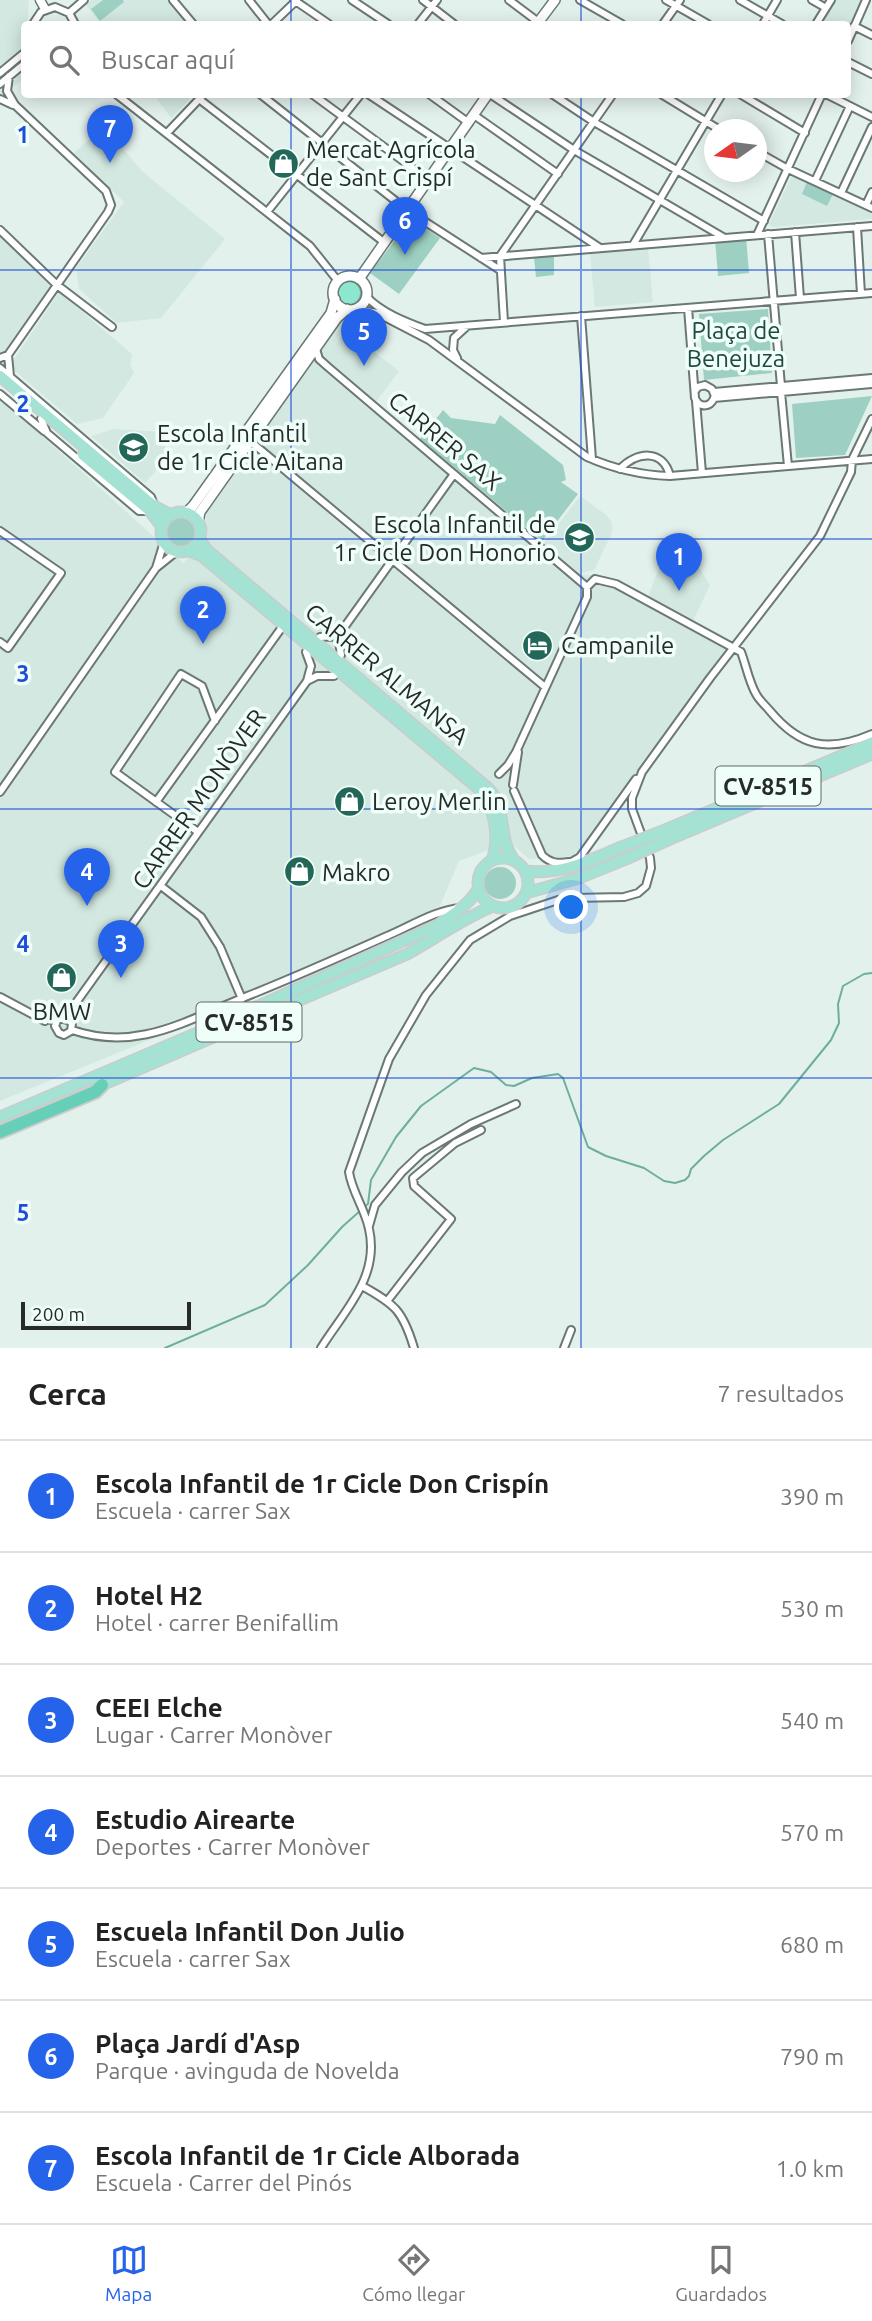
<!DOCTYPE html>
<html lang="es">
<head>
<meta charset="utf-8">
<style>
	:root { --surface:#fff; --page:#f2f2f2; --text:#222; --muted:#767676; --line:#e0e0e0; --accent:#2563eb }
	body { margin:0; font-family:Ubuntu,sans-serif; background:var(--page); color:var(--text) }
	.compass { position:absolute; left:704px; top:119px; width:63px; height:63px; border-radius:50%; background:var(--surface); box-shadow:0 4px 18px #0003; rotate:256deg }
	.scale { position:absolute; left:21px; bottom:18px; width:170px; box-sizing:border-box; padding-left:7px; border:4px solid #262b2a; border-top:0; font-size:19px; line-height:24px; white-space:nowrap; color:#262b2a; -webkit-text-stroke:5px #f0fefa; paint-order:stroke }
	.you { position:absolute; left:572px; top:908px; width:24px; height:24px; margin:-18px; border:5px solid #fff; border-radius:50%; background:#1a73e8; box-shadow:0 0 0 10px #1a73e833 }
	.badge { display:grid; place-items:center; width:46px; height:46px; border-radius:50%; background:var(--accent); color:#fff; font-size:23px; font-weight:700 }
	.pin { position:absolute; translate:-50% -58px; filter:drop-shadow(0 2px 4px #0008) }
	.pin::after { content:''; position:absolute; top:37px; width:24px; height:21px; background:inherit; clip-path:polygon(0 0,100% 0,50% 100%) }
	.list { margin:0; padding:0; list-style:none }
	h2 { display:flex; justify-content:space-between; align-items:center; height:91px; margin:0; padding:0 28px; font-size:30px }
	h2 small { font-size:23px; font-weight:400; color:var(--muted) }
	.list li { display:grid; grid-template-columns:46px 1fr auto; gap:21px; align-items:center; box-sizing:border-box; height:112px; padding:0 28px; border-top:2px solid var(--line) }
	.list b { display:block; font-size:26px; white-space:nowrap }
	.list p { margin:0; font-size:23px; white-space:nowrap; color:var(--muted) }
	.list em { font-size:23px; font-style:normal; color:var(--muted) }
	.icon { flex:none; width:38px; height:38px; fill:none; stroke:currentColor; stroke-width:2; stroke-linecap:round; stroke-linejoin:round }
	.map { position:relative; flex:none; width:872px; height:1348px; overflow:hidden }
	.search { position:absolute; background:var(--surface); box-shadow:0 4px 18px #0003; left:21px; right:21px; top:21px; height:77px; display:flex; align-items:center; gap:18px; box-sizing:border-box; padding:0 24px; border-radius:7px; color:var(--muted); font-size:26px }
	.sheet { height:875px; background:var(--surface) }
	nav { display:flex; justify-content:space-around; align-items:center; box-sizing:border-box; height:98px; border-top:2px solid var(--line); background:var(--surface); font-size:19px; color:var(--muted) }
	nav a { display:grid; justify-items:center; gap:4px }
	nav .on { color:var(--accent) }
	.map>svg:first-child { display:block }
	.built { fill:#d2e8e1 }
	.green { fill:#9dd0c2 }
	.water { fill:#8de6d0; stroke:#6eae9e; stroke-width:2 }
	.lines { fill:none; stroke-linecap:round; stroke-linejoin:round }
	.stream { stroke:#6eae9e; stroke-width:2 }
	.minor-casing { stroke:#6b7874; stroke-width:10 }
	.tertiary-casing { stroke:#6b7874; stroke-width:11 }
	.secondary-casing { stroke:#6b7874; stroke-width:12 }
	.primary-casing { stroke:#cbcccc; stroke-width:13 }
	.motorway-casing { stroke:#cbcccc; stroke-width:16 }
	.minor { stroke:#fff; stroke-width:6 }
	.tertiary { stroke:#fff; stroke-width:8 }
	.secondary { stroke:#fff; stroke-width:9 }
	.primary { stroke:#a4e2d4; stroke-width:10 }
	.motorway { stroke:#67cfb7; stroke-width:12 }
	.primary-bridge-casing { stroke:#cbcccc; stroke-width:13; stroke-linecap:butt }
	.primary-bridge { stroke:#a4e2d4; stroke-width:10 }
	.grid { fill:none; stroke:#1d4ed8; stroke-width:2; stroke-opacity:0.55 }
	.labels { text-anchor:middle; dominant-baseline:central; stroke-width:7; stroke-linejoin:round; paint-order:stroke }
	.shield { fill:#f0fefa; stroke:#636a68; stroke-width:2 }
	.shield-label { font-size:23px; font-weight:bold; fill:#262b2a }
	.poi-label { font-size:24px; fill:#262b2a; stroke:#f0fefa; text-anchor:start }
	.park-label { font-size:24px; fill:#214940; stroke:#f0fefa }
	.street-label { font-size:24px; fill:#262b2a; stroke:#f0fefa }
	.grid-label { font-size:23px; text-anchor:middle; font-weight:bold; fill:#1d4ed8; stroke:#f0fefa; stroke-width:7; stroke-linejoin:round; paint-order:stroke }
</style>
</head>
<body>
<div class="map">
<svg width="872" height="1348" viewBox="0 0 872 1348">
	<rect width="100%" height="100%" fill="#e3f1ed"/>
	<path class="built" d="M0 0H28L29 4 27 24H24V79L0 96Z
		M91 0H168L187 24H101L86 5Z
		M837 0H861L848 29V24H822Z
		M154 95H194L171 118Z
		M104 126 143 172 225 239 161 318 117 323 79 289 76 268 124 202 74 153Z
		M793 173 872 212V219L772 227 769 224Z
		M0 236 52 286 0 359Z
		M648 249 653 302 595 307 590 253Z
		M59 292 132 354 130 365 134 373 103 418 77 424 15 371 13 361Z
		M341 311 349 317 334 345 341 336 351 334 399 371 376 402 544 543 580 496 605 514 612 522V533L594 570 581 573 583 575 606 576 729 645 576 856 529 859 510 842 459 861 440 906 403 926 217 1003 213 1008 154 1038 0 1101V398L183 563 208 537 205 512Z
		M113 429 162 432 167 458 145 483 91 436Z
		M665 552 700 569 710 585 693 621 648 597Z"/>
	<path class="green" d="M103 0H123L124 2 100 21 91 9Z
		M807 182 833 194 827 206 802 194Z
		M411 219 440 238 399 294 370 273Z
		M746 236 749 273 718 276 715 239Z
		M554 256V275L536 277 534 258Z
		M768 309 772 373 704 380 699 314Z
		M872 396 845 455 796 458 792 404Z
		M443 410 451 418 495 424 500 415 563 465 566 480 561 482 578 494 542 541 420 439Z
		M165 533a15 15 0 1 1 30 0a15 15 0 1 1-30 0Z
		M484 883a16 16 0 1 1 32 0a16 16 0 1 1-32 0Z"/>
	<path class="water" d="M337 293a12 12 0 1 1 24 0a12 12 0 1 1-24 0Z"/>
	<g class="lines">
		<path class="stream" d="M365 1206 368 1204 371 1180 396 1137 421 1106 474 1068 491 1072 506 1085 514 1086 532 1078 558 1074 563 1078 588 1147 606 1156 644 1168 664 1181 675 1183 685 1180 689 1176 691 1169 704 1156 723 1140 779 1104 831 1040 839 1023 838 1004 843 986 864 974 872 973
			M165 1348 265 1305 308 1265 342 1227 361 1210"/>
		<defs>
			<path id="minor" d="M173 0 193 24
				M249 0 268 24
				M294 0 329 24
				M352 0 388 24
				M423 0 454 24
				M509 0 541 24
				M580 0 622 24
				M666 0 708 24
				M740 0 782 24
				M812 0 826 8
				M69 13 84 0
				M33 24 41 12 55 7 69 13 75 24
				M272 24 297 0
				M418 24 437 0
				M663 24 680 0
				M763 24 777 0
				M816 24 831 0
				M854 26 872 35
				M848 41 866 0
				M848 62 872 74
				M0 73 24 53
				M0 84 24 64
				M116 94 310 246 338 281
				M260 94 407 210 500 270
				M312 94 429 180
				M368 94 600 248
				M429 94 469 123
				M490 94 574 150 723 237
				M552 94 594 122 764 221
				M661 94 720 130
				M740 94 805 133
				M826 94 872 117
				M0 99 13 105
				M199 99 385 243
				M474 115 558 174
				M167 133 204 94
				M756 151 788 169 872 208
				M815 181 850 106
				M841 193 872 127
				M866 205 872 192
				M267 212 361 94
				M857 227 861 294
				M0 230 57 285 112 327
				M795 232 800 298
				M768 234 781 386
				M757 235 822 94
				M633 245 722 94
				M481 258 872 226
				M366 296C380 312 406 322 425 329L872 293
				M688 308 695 398C699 408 710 408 714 398
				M355 309 377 313 429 340 587 457C614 469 640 475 670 476L872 459
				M581 316 592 459
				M504 322 500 256 613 94
				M316 349 319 359 328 367 587 587 595 579 616 584 741 652C746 665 749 682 756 694 759 700 765 705 770 711 800 747 828 753 872 734
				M8 355 108 212 111 205 106 191 15 105 7 91 9 76
				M0 358 8 355 10 376
				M457 358 453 350 454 338 466 327
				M0 368 151 497 154 505
				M695 391 698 387 705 385 712 389 714 394
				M714 392 872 378
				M781 392 788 466
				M0 394 44 431
				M714 398 872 384
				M696 401 702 473
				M41 419 47 433 139 511H148
				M250 441 545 687
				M620 469C636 452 663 448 670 476
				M0 531 61 573 8 648 0 642
				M156 568 164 542
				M320 637 338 636
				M341 655 338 636 454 474
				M307 681 317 676H334
				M499 774 508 765 516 752 587 597V587
				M513 785 518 752
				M514 791 542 855C550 863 558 864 569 862
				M0 792 156 568 176 552
				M156 802 280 630
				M198 832 115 772 181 674 202 686 215 721
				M566 865 580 857 636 779
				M161 886 201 917 220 947 242 999
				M0 997 45 1021
				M65 1018 307 681 311 666 306 652
				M43 1019C54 1022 65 1015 72 1023L71 1031 64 1035 59 1033 55 1026 57 1021
				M72 1030C137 1052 185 1021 245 997 293 978 340 957 387 936 411 926 435 910 461 908
				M369 1226 375 1205 402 1172 422 1153 471 1124 516 1104
				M362 1286C395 1304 403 1311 414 1348
				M388 1300 451 1219 414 1186 413 1178 455 1143 481 1130
				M321 1348C344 1311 380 1277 369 1229 365 1209 352 1192 349 1172L389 1059 426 995 470 940 510 916 558 900 573 898 624 897 638 893 646 886 651 868 650 858 632 809V798L642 772 710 678 820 536 851 472 852 460 872 419
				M564 1348 571 1330"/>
			<path id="tertiary" d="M40 0 45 9"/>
			<path id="secondary" d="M537 24 555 0
				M333 293a17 17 0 1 1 34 0a17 17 0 1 1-34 0Z
				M359 279 488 94
				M186 513 193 506 331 313 335 299
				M198 522 200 512 337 318 347 309"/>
			<path id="primary" d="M0 376 154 506 171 515
				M83 455 150 511 162 527
				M161 532a20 20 0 1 1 40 0a20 20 0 1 1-40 0Z
				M200 540 207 550 489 789C508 810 497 838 514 860
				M189 551 202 556 479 789C495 807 500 838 492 860
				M665 830 872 743
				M670 839 872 754
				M478 883a25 25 0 1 1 50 0a25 25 0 1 1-50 0Z
				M525 871C560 875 587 862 619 848
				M526 893 579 878 626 859
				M97 1087 407 954C436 938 462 919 493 906
				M0 1117 230 1019 438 925C453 914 469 905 478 889"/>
			<path id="motorway" d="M0 1132 95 1092 102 1085"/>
		</defs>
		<use href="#minor" class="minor-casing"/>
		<use href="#tertiary" class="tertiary-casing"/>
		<use href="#secondary" class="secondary-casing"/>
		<use href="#primary" class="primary-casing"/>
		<use href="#motorway" class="motorway-casing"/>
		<use href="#minor" class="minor"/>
		<use href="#tertiary" class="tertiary"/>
		<use href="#secondary" class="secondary"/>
		<use href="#primary" class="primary"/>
		<use href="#motorway" class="motorway"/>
		<defs>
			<path id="primary-bridge" d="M619 848 665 830
				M626 859 670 839"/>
		</defs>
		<use href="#primary-bridge" class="primary-bridge-casing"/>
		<use href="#primary-bridge" class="primary-bridge"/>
	</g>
	<path class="grid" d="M291 0V24M581 0V24M291 94V1348M581 94V1348M0 270H872M0 539H872M0 809H872M0 1078H872"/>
	<defs>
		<symbol id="shop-disc" viewBox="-11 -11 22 22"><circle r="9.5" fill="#226758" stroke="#f0fefa"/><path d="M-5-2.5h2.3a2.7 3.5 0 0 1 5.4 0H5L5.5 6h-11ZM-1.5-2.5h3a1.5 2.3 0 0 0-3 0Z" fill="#fff"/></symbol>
		<symbol id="school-disc" viewBox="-11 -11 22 22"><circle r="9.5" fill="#226758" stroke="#f0fefa"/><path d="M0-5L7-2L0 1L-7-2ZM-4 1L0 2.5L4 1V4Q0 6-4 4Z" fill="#fff"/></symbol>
		<symbol id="hotel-disc" viewBox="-11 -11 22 22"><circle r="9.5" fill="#226758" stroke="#f0fefa"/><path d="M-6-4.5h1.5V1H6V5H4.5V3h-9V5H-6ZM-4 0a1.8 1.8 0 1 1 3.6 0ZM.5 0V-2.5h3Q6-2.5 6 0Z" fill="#fff"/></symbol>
	</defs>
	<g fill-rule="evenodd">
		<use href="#shop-disc" x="266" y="146" width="35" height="35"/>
		<use href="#school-disc" x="116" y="430" width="35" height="35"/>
		<use href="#school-disc" x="562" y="520" width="35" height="35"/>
		<use href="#hotel-disc" x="520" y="628" width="35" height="35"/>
		<use href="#shop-disc" x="332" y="784" width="35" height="35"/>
		<use href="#shop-disc" x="282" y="854" width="35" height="35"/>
		<use href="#shop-disc" x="44" y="960" width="35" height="35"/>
	</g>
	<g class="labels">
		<g class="shield">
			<rect x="715.5" y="766.5" width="105" height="39" rx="5"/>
			<rect x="196.5" y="1002.5" width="105" height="39" rx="5"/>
		</g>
		<g class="shield-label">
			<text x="768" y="786">CV-8515</text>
			<text x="249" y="1022">CV-8515</text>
		</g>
		<g class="poi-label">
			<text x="306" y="149">Mercat Agrícola<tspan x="306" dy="28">de Sant Crispí</tspan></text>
			<text x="157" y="433">Escola Infantil<tspan x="157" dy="28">de 1r Cicle Aitana</tspan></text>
			<text x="556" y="524" text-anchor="end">Escola Infantil de<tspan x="556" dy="28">1r Cicle Don Honorio</tspan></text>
			<text x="561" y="645">Campanile</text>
			<text x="372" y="801">Leroy Merlin</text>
			<text x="322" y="872">Makro</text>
			<text x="62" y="1011" text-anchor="middle">BMW</text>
		</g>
		<g class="park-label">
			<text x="736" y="330">Plaça de<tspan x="736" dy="28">Benejuza</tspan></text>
		</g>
		<g class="street-label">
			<text transform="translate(445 441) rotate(40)">CARRER SAX</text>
			<text transform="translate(387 674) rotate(40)">CARRER ALMANSA</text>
			<text transform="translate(199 799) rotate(-55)">CARRER MONÒVER</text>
		</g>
	</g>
	<g class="grid-label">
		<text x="23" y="143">1</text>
		<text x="23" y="412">2</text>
		<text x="23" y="682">3</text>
		<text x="23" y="952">4</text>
		<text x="23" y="1221">5</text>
	</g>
</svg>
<svg class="compass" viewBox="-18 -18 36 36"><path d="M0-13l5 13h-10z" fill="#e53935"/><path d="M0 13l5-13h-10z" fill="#767676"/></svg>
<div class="scale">200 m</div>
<div class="you"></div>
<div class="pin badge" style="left:679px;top:591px">1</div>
<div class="pin badge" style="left:203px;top:644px">2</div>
<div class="pin badge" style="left:121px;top:978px">3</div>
<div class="pin badge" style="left:87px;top:906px">4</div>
<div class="pin badge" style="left:364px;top:366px">5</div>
<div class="pin badge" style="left:405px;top:255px">6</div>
<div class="pin badge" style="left:110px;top:163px">7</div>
<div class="search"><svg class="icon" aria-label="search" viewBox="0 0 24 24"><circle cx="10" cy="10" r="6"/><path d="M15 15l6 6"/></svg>Buscar aquí</div>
</div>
<section class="sheet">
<h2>Cerca<small>7 resultados</small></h2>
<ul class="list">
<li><span class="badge">1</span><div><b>Escola Infantil de 1r Cicle Don Crispín</b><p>Escuela · carrer Sax</p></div><em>390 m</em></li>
<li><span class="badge">2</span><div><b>Hotel H2</b><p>Hotel · carrer Benifallim</p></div><em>530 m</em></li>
<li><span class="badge">3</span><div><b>CEEI Elche</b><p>Lugar · Carrer Monòver</p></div><em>540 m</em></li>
<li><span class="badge">4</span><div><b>Estudio Airearte</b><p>Deportes · Carrer Monòver</p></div><em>570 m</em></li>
<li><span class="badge">5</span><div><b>Escuela Infantil Don Julio</b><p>Escuela · carrer Sax</p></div><em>680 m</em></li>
<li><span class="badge">6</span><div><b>Plaça Jardí d'Asp</b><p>Parque · avinguda de Novelda</p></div><em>790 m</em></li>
<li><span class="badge">7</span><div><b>Escola Infantil de 1r Cicle Alborada</b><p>Escuela · Carrer del Pinós</p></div><em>1.0 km</em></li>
</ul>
</section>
<nav>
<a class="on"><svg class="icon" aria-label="map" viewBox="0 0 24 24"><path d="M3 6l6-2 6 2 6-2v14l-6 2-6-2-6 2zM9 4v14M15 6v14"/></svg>Mapa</a>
<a><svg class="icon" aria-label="directions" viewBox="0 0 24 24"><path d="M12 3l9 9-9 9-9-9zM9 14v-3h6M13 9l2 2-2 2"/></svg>Cómo llegar</a>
<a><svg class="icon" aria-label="saved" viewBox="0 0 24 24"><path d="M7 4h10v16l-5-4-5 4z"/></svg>Guardados</a>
</nav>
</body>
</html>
